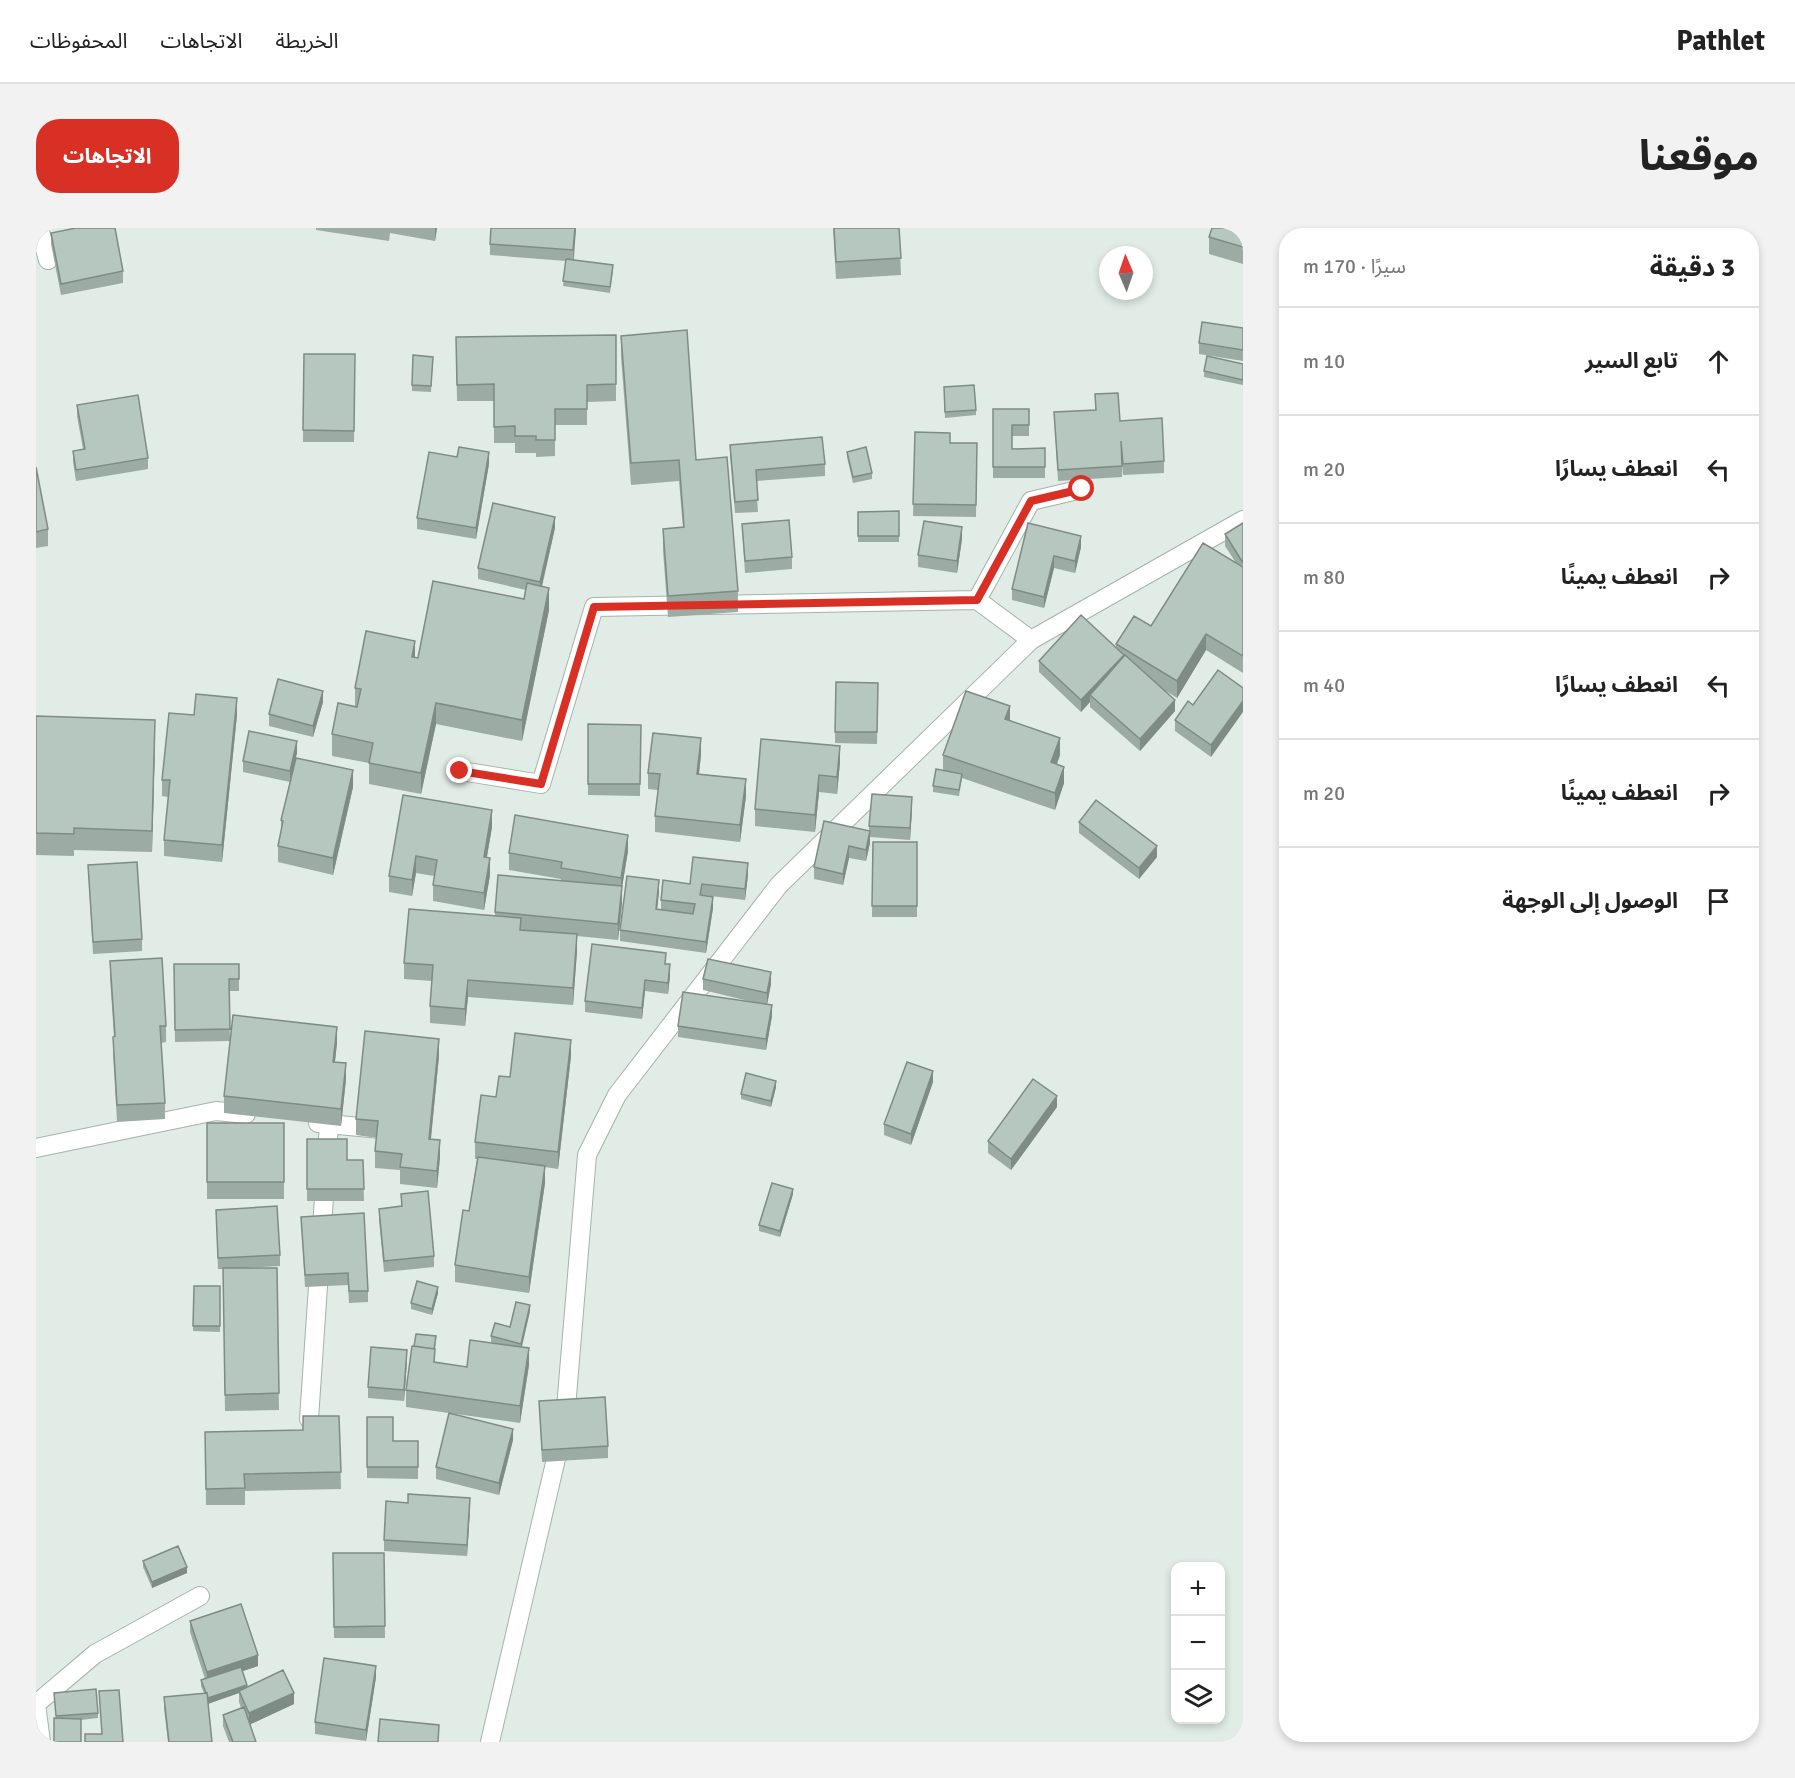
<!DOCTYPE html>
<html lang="ar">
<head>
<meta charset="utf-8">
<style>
	:root { --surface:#fff; --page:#f2f2f2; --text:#222; --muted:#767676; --line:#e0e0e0; --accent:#d93025 }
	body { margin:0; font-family:Signika,"Noto Sans Arabic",sans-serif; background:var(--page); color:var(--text); direction:rtl }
	.controls { position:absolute; right:18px; bottom:18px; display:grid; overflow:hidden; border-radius:12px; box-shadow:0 3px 9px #0003 }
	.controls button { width:54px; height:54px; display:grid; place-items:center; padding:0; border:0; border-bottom:2px solid var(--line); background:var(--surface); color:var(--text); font:30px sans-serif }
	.compass { position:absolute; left:1063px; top:18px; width:54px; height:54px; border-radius:50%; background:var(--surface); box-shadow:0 3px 9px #0003; rotate:358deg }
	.stop { position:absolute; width:18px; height:18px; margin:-14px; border:4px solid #d93025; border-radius:50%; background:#fff }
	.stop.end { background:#d93025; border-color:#fff; box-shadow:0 2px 6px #0008 }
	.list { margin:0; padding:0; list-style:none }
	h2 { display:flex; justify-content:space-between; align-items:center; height:78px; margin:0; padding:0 24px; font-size:26px }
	h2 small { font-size:20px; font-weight:400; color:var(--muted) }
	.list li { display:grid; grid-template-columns:39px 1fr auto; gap:18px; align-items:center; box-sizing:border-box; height:108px; padding:0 24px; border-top:2px solid var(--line) }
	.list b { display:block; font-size:22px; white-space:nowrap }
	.list em { font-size:20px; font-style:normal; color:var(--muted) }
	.icon { flex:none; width:33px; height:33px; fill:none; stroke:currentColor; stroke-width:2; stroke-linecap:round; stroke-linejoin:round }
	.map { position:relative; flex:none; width:1207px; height:1514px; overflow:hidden; direction:ltr; border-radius:24px }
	header { display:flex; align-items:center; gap:36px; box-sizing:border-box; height:84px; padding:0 30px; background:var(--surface); border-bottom:2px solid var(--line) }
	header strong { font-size:28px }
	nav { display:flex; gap:33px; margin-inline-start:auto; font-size:21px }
	.intro { display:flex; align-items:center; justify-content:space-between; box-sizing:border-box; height:144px; padding:0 36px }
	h1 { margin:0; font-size:42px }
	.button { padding:15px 27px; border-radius:24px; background:var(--accent); color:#fff; font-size:21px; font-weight:700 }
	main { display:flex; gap:36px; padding:0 36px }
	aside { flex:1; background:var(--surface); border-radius:24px; box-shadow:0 3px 9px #0003 }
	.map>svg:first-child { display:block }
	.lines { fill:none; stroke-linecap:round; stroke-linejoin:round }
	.minor-casing { stroke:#a2b4ac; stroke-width:20 }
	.minor { stroke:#fff; stroke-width:18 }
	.wall { fill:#9caba3 }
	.shaded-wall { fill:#7f8b85 }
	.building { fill:#b5c7be; stroke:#7f8b85; stroke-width:1.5 }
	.route { stroke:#d93025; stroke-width:8 }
</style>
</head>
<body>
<header>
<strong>Pathlet</strong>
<nav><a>الخريطة</a><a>الاتجاهات</a><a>المحفوظات</a></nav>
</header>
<div class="intro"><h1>موقعنا</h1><a class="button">الاتجاهات</a></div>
<main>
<aside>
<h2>3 دقيقة<small>سيرًا · 170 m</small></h2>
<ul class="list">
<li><svg class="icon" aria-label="ahead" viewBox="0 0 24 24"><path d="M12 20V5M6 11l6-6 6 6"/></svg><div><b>تابع السير</b></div><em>10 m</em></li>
<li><svg class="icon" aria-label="left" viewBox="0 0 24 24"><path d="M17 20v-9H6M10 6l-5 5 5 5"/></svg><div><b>انعطف يسارًا</b></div><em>20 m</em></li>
<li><svg class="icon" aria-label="right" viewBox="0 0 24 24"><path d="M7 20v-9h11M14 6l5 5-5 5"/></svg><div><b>انعطف يمينًا</b></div><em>80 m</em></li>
<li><svg class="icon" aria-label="left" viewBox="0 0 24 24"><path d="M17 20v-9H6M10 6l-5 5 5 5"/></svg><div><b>انعطف يسارًا</b></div><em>40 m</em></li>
<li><svg class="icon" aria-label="right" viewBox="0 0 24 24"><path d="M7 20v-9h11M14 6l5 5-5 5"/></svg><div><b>انعطف يمينًا</b></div><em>20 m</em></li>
<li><svg class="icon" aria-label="arrive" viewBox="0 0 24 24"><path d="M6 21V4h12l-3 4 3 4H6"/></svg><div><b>الوصول إلى الوجهة</b></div></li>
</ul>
</aside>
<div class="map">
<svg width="1207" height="1514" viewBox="0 0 1207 1514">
	<rect width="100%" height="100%" fill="#e0ece5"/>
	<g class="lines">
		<defs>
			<path id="minor" d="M3 0 12 32
				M941 372 995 273 1046 261
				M425 543 505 556 558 379 941 372 995 412
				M282 895 344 901
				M0 920 180 883 210 886
				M273 1191 293 896
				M5 1514 0 1476 59 1426 164 1368
				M454 1514 529 1192 551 927 581 867 743 657 995 412 1207 292"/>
		</defs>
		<use href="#minor" class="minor-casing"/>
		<use href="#minor" class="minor"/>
	</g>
	<path class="wall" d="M280 0H401L399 13 354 5 353 13 280 2Z
		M540 0 538 32 577 43 574 65 527 58 530 33 454 27V16Z
		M797 0H863L865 47 800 51Z
		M1207 0V36L1173 26V9Z
		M15 5 87 43V55L25 67 15 16Z
		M1207 100V133L1163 126V115Z
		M580 107V173L551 174V197H519V228L500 229V225H479V215H458V173H421L420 109Z
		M585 108 660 232 702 363V384L632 389 627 323V301L647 300 643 253 595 257 585 129Z
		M268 126H319L318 214H267Z
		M397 129 395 164 376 163V157Z
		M1207 136V157L1168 149V143Z
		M908 165 940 182V187L909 190Z
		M1059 166 1084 193 1128 233V245L1087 247 1086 236V249L1022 253 1018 184 1059 182Z
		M41 177 112 230V241L40 253 37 234V223L47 221 41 188Z
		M957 181H993V208H976V221L1009 220V250H957Z
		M879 204 914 215H941L940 289 877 288Z
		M694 217 789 236V248L720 253 722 284 699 285 694 228Z
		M811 224 836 245V251L817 255 811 229Z
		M453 236 440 311 381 301V290Z
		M0 239 12 301V318L0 320Z
		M863 283V314H822V284Z
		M992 295 1045 319 1039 345 1018 340 1008 380 976 372V361Z
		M1207 295V445L1170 422 1141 470 1130 463 1139 483 1104 523 1054 479V474L1045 484 1003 444V433L1080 420V416L1115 398 1200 335 1189 318V306Z
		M706 296 756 329V341L709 345Z
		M519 300 506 359 513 382 486 513 400 496 385 566 333 556V535L296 528V506L319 478V460L379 429 382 430 488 371 490 362 442 351V340Z
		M926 311 921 345 882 339V327Z
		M1182 442 1175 529 1139 503V492L1157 477Z
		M800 454 842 455 841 516 799 515Z
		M287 474 277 509 233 498V486Z
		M158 487H201L186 634 128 628V612L132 569 126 568V552Z
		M0 488 119 513 116 624 38 622V628L0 627Z
		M974 493 1024 527 1021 536 1028 555 1019 582 926 550 923 568 897 564V558L907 543V527Z
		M552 496 605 497 604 568 552 567Z
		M261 525 258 535 317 559 297 647 242 634V618L245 603V592L254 554 207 544V533Z
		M665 527 663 546 710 568 704 614 619 604V588L622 562 612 561V545Z
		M804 534 801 566 783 564 779 604 719 598V581Z
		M367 567 456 599 451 629 454 647 448 682 397 673V657L398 648 380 645 376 668 353 664V648Z
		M876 581 874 612 834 609V615L830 633 813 630 807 657 778 651V639L833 603V598Z
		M1043 594 1121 629 1103 651 1043 605Z
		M837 614H881V689H836Z
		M592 623 586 658V675L582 712 541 708V723L537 777 432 769 429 798 394 795V778L396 753 368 751V735L459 688V684L525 653V651L473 642V625Z
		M52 637 106 711V723L57 726Z
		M712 647 709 672 666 667 677 680 670 725 584 713V702L623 664 621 681 625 682V672L654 656Z
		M74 733 130 798V814L125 815 129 875V891L81 894 77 825 78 809 74 749Z
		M138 736H203V763H193L194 813 139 814Z
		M630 736 634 748 632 766 609 763 606 791 549 784V773Z
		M667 751 735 756 731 776 736 788 730 822 642 809V798L721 775 667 762Z
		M301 815 299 834 310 851 305 898 188 885V868Z
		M403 828 395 911 404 929 401 960 364 956V942L339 940V923L341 910 320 907V891Z
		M535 828 522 941 509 939V955L493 1065 419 1054V1037L433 983 441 931H439V914L460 869 474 849Z
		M897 854 875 917 848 907V896Z
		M740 859 735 879 705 871V866Z
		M1021 879 975 942 952 925V913Z
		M171 895H248V971H171Z
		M271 911 311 932H327L328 973H271Z
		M365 966 398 1028V1039L348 1044 343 992V981L365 978Z
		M757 966 744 1009 723 1003V997Z
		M180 982 244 1027V1038L209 1040H241L243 1182 189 1183 187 1041H182Z
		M265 989 332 1063V1074L313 1075 312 1057 269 1059Z
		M158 1058H184V1104L157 1103Z
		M402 1065 396 1087 375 1081V1075Z
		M494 1083 486 1119 493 1137 484 1195 370 1179V1162L400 1114 399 1121V1134L431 1139 465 1117 455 1114V1108L474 1099Z
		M371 1133 368 1173 332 1170V1159Z
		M503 1173 572 1218V1230L506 1234Z
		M267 1188H303L305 1261 209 1263V1277H170L169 1204 267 1202Z
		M331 1189 357 1213H382V1251L331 1250Z
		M477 1212 463 1267 400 1251V1239Z
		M434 1281 431 1328 348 1323V1312Z
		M297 1325H348L349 1410H298Z
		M107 1333 151 1345 116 1360 107 1339Z
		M154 1393 222 1438 206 1443 211 1459 258 1476 214 1496 220 1514H193L187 1498V1487L205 1480 203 1474V1465L172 1475 176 1514H132L128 1481V1469L168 1465 165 1458V1452L169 1451 154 1404Z
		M340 1449 330 1513 279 1506V1494Z
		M18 1465 62 1485V1490L45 1492 20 1490Z"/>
	<path class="shaded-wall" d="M399 0H401L399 13Z
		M539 0H540L537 34V22Z
		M453 224V236L440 311V300Z
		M519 289V300L504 365V354Z
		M926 299V311L921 345V333Z
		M1045 308V319L1039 345V333Z
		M1018 328V340L1008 380V369Z
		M513 360V382L486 513V492Z
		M1170 406V422L1141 470V453Z
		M379 413V435L376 429Z
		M1088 427V438L1054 467V474L1045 484V472Z
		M287 463V474L277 509V498Z
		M201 470V487L186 634V617Z
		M1139 472V483L1104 523V511Z
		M1207 473V484L1175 529V517Z
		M400 475V496L385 566V545Z
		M974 478V495L969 491Z
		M119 492V513L116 624V603Z
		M665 510V527L661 562V546Z
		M1024 510V527L1015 551V534Z
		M261 513V525L254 554V543Z
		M804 518V534L801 566V549Z
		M1028 539V555L1019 582V565Z
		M317 542V559L297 647V630Z
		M783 547V564L779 604V587Z
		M710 551V568L704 614V597Z
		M876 569V581L874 612V600Z
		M456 582V599L448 645V629Z
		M834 603V615L830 633V622Z
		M592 607V623L585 666V650Z
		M813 618V630L807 657V646Z
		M1121 618V629L1103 651V640Z
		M380 628V645L376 668V652Z
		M454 630V647L448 682V665Z
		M712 635V647L709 672V661Z
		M623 652V664L620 692V681Z
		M586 658V675L582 712V696Z
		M677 669V680L670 725V714Z
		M541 706V723L537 777V760Z
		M634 736V748L632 766V755Z
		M735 744V756L731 777V765Z
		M432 752V769L429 798V781Z
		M609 752V763L606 791V780Z
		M736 777V788L730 822V811Z
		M301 799V815L297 850V834Z
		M403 811V828L393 928V911Z
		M535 812V828L522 941V924Z
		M310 835V851L305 898V881Z
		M897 843V854L875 917V906Z
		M740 853V859L735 879V873Z
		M1021 868V879L975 942V931Z
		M404 912V929L401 960V943Z
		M509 938V955L493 1065V1049Z
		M757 961V966L744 1009V1003Z
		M402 1059V1065L396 1087V1081Z
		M494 1077V1083L485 1121V1116Z
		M493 1120V1137L484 1195V1178Z
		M371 1122V1133L368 1173V1162Z
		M477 1201V1212L463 1267V1255Z
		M434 1270V1281L431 1328V1317Z
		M151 1339V1345L116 1360V1354Z
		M222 1427V1438L171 1455V1444Z
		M340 1438V1449L330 1513V1502Z
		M211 1457V1463H203V1465L172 1476V1470Z
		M258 1465V1476L213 1497V1485Z"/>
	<path class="building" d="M40 0H79L87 43 25 56 15 5Z
		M455 0H539L537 22 454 16Z
		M798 0H863L865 30 800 34Z
		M1176 0H1207V19L1173 9Z
		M530 31 577 37 574 59 527 53Z
		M1166 94 1207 100V122L1163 115Z
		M651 102 660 232 691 229 702 363 632 368 627 301 648 299 643 232 595 235 585 108Z
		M580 107V156L551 157V181H519V212H500V208H479V198L458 199V156L421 157 420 109Z
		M268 126H319L318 203 267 202Z
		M377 127 397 129 395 158 376 157Z
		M1171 128 1207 136V152L1168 143Z
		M938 157 940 182 909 184 908 159Z
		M1082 165 1084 193 1126 190 1128 233 1087 236 1085 213 1086 238 1022 242 1018 184 1060 182 1059 166Z
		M102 167 112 230 40 242 37 223 49 221 41 177Z
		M957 181H993V197H976V221L1009 220V239H957Z
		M879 204 914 205V215H941L940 277 877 276Z
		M786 209 789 236 720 242 722 272 699 274 694 217Z
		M423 219 453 224 440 300 381 290 393 224 421 229Z
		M830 219 836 245 817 249 811 224Z
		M0 239 12 301 0 304Z
		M457 275 519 289 504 354 442 340Z
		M863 283V308H822V284Z
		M753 292 756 329 709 333 706 296Z
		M888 293 926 299 921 333 882 327Z
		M992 295 1045 308 1039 333 1018 328 1008 369 976 361Z
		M1207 295V335L1189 306Z
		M1167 315 1207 339V428L1170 406 1141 453 1080 416 1098 388 1115 398Z
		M397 353 488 371 491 355 513 360 486 492 400 475 385 545 333 535 337 515 296 506 302 475 321 479 325 461 319 460 330 403 379 413 376 429 382 430Z
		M1045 387 1088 427 1045 472 1003 433Z
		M1089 427 1139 472 1104 511 1054 467Z
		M1182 442 1207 460V473L1175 517 1139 492 1152 473 1157 477Z
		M242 451 287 463 277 498 233 486Z
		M800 454 842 455 841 504H799Z
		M930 463 974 478 969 491 1024 510 1015 534 1028 539 1019 565 907 527Z
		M160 466 201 470 186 617 128 612 134 552H126L133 485 158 487Z
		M0 488 119 492 116 603 38 600V606L0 605Z
		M552 496 605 497 604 556H552Z
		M213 503 261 513 254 543 207 533Z
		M617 505 665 510 661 546 710 551 704 597 619 588 624 546 612 545Z
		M725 511 804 518 801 549 783 547 779 587 719 581Z
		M260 530 317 542 297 630 242 618 247 593 245 592Z
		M900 541 926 546 923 562 897 558Z
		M836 566 876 569 874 600 833 598Z
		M367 567 456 582 448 629 454 630 448 665 397 657 401 632 380 628 376 652 353 648Z
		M1060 572 1121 618 1103 640 1043 594Z
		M479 587 592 607 585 650 525 640 526 634 473 625Z
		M788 593 834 603 830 622 813 618 807 646 778 639Z
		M837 614H881V678H836Z
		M657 629 712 635 709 661 666 656 664 667 677 669 670 714 584 702 591 648 623 652 620 681 657 686 659 676 625 672 627 652 654 656Z
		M101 634 106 711 57 714 52 637Z
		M462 647 586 658 582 696 459 684Z
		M373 681 485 690 484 702 541 706 537 760 432 752 429 781 394 778 397 737 368 735Z
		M556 716 630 725 629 736H634L632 755 609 752 606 780 549 773Z
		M126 730 130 798H124L129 875 81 877 77 809 79 808 74 733Z
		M672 731 735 744 731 765 667 751Z
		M138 736H203V751H193L194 801 139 802Z
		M647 764 736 777 730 811 642 798Z
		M197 787 301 799 297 834 310 835 305 881 188 868Z
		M329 803 403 811 393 911 404 912 401 943 364 939 366 926 339 923 342 893 320 891Z
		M479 805 535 812 522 924 439 914 445 867 460 869 463 848 474 849Z
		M871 834 897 843 875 906 848 896Z
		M710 845 740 853 735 873 705 866Z
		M997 851 1021 868 975 931 952 913Z
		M171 895H248V954H171Z
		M271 911H311V932H327L328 961H271Z
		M442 929 509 938 493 1049 419 1037 427 982 433 983Z
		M736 955 757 961 744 1003 723 997Z
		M392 963 398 1028 348 1033 343 981 366 978 365 966Z
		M241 978 244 1027 182 1030 180 982Z
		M328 985 332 1063H313L312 1045 269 1047 265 989Z
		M187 1040H241L243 1165 189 1167Z
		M381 1053 402 1059 396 1081 375 1075Z
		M158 1058H184V1098H157Z
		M480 1074 494 1077 485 1116 455 1108 459 1095 474 1099Z
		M380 1106 400 1108 398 1121 378 1118Z
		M434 1112 493 1120 484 1178 370 1162 376 1118 399 1121 398 1134 431 1139Z
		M335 1119 371 1122 368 1162 332 1159Z
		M569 1169 572 1218 506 1222 503 1173Z
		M413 1185 477 1201 463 1255 400 1239Z
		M267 1188H303L305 1244 208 1246 209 1260 170 1261 169 1204 267 1202Z
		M331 1189H357V1213H382V1239H331Z
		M372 1266 434 1270 431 1317 348 1312 350 1273 372 1275Z
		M142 1318 151 1339 116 1354 107 1333Z
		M297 1325H348L349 1398 298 1399Z
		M205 1376 222 1427 171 1444 154 1393Z
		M288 1430 340 1438 330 1502 279 1494Z
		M205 1439 211 1457 172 1470 171 1465H170L165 1452Z
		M247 1442 258 1465 213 1485 203 1463Z
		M60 1461 62 1485 20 1488 18 1465Z
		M83 1462 87 1514H49V1506H66L63 1463Z
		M171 1465 176 1514H133L128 1469Z
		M208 1479 220 1514H197L187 1487Z
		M18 1490 45 1491V1514H18Z
		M344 1491 403 1497 402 1514H342Z"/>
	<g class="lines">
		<path class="route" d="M424 543 505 556 558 379 941 372 995 273 1046 261"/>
	</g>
</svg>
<div class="controls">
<button>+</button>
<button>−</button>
<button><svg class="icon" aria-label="layers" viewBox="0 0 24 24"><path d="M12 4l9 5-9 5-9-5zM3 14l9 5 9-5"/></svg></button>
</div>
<svg class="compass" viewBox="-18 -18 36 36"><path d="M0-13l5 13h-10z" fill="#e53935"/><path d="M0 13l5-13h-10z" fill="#767676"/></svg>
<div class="stop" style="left:1046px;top:261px"></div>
<div class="stop end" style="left:424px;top:543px"></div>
</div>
</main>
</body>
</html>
